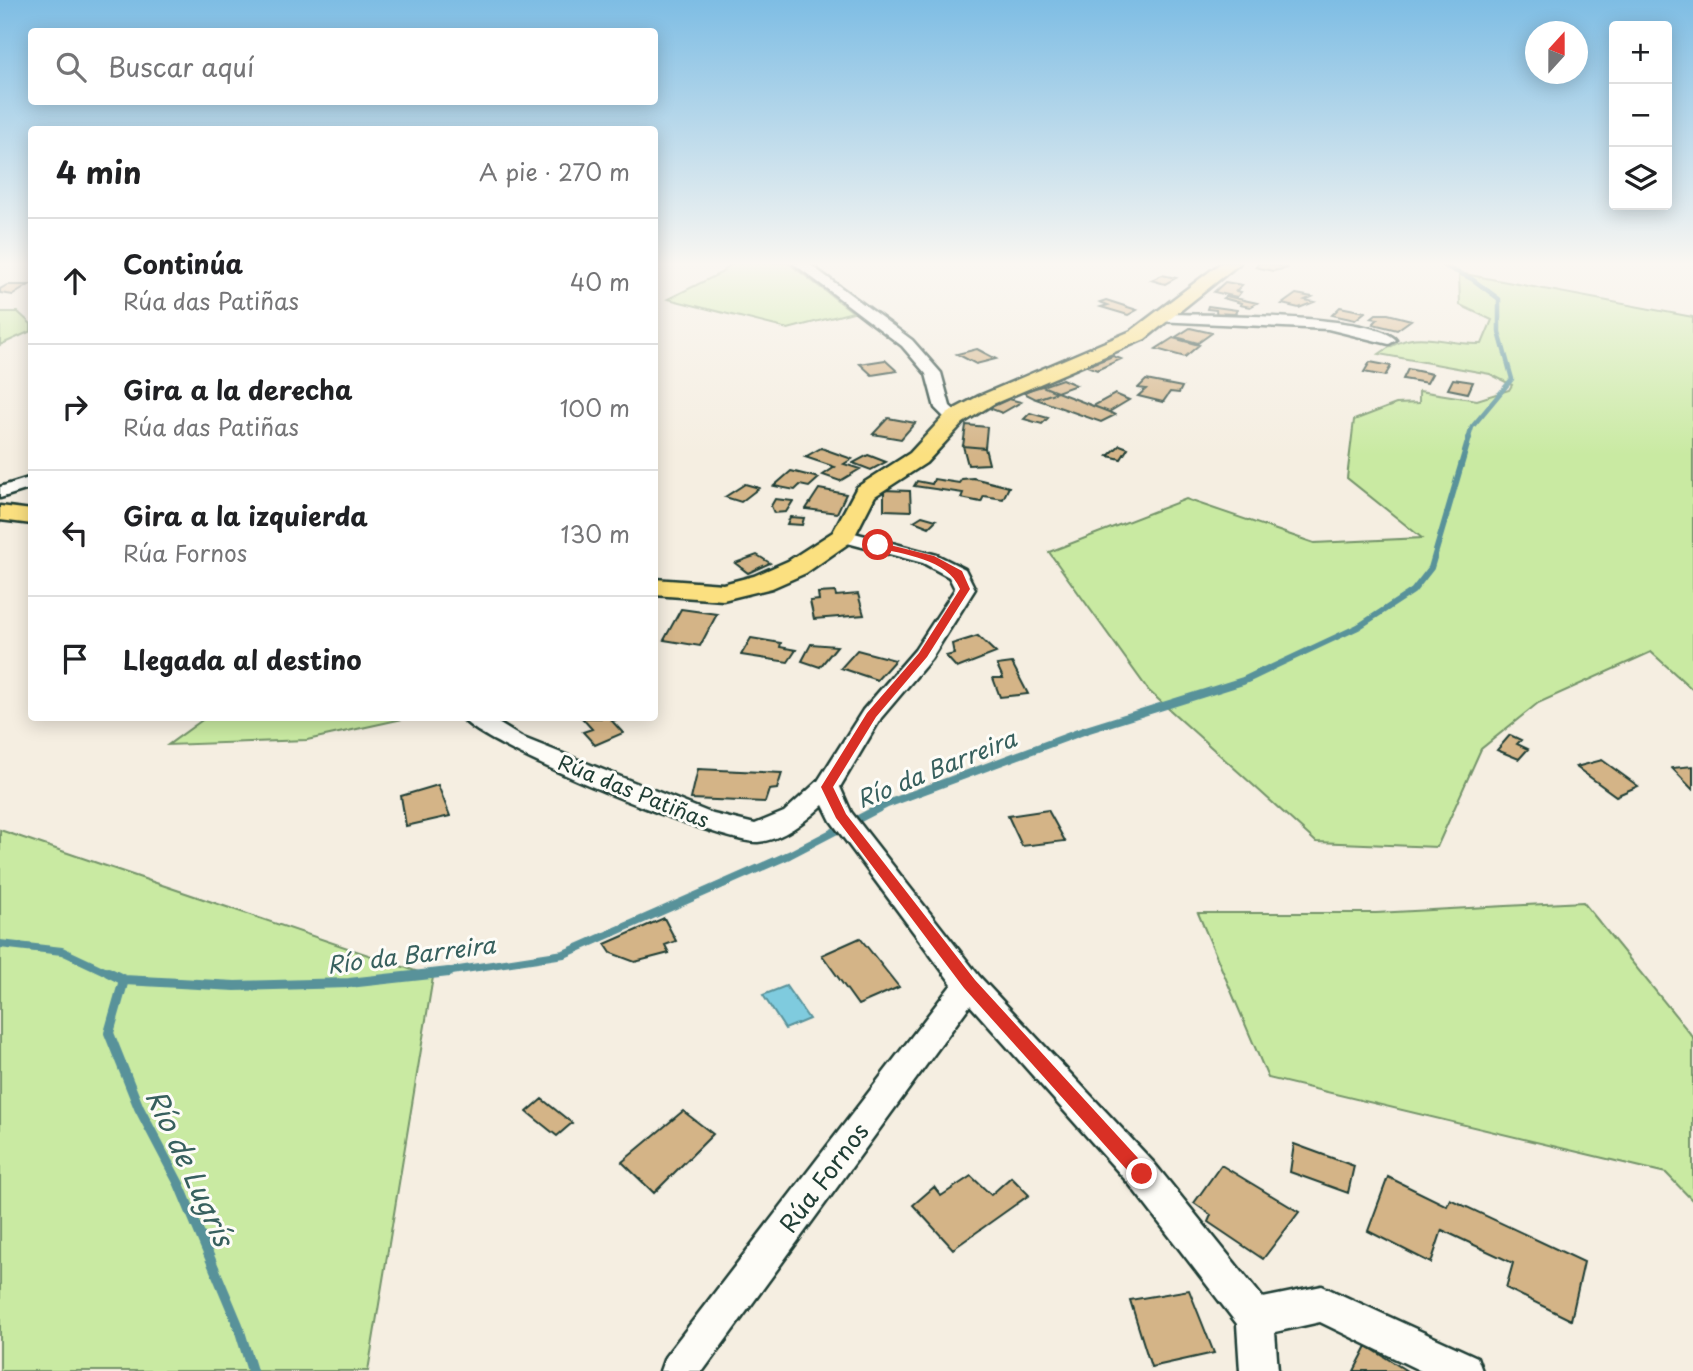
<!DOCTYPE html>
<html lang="es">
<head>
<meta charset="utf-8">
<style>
	:root { --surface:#fff; --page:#f6f6f6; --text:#202124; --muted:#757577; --line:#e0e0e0 }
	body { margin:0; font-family:"Playpen Sans",sans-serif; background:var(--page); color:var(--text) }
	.controls { position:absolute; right:21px; top:21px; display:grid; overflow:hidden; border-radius:7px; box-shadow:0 4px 18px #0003 }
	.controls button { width:63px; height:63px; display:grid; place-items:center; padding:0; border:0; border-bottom:2px solid var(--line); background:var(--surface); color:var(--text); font:35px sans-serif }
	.compass { position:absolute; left:1525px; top:21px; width:63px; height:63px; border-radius:50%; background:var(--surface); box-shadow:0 4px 18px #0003; rotate:21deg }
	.stop { position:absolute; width:21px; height:21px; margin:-16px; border:5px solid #d93025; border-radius:50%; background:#fff }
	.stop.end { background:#d93025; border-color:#fff; box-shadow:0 2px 7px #0008 }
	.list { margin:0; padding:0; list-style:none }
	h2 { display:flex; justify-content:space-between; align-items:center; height:91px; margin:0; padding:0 28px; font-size:30px }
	h2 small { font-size:23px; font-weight:400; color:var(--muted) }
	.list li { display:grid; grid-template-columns:46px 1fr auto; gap:21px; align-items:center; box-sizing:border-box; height:126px; padding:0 28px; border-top:2px solid var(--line) }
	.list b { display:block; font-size:26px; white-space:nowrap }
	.list p { margin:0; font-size:23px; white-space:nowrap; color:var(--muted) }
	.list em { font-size:23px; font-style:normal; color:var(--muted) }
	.icon { flex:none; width:38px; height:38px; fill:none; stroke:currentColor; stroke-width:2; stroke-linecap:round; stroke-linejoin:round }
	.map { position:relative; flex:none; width:1693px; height:1371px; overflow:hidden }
	.search { position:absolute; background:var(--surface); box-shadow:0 4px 18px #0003; left:28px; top:28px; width:630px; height:77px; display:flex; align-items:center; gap:18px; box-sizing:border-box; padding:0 24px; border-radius:7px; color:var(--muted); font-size:26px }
	.panel { position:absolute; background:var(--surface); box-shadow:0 4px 18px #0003; left:28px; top:126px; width:630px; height:595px; border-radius:7px }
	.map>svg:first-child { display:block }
	.green { fill:#c9eaa2; stroke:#74946b; stroke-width:2 }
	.water { fill:#7fcbde; stroke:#59929a; stroke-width:2 }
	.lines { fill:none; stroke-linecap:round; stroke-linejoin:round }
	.stream-far3 { stroke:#59929a; stroke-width:4.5 }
	.stream-far2 { stroke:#59929a; stroke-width:6 }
	.stream-far1 { stroke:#59929a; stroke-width:8 }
	.stream { stroke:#59929a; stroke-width:10 }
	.building { fill:#d4b487; stroke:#1f3d34; stroke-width:2 }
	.minor-casing { stroke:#1f3d34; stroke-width:5 }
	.major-casing { stroke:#1f3d34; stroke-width:5 }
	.minor { fill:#fdfcf7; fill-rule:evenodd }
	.major { fill:#fbe080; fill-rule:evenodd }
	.route { fill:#d93025 }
	.labels { text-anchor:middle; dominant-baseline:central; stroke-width:6; stroke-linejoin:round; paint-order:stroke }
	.street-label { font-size:21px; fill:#1f3d34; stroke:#fdfcf7 }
	.water-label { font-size:23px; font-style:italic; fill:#37605e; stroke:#fdfcf7 }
	.near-street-label { font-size:24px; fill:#1f3d34; stroke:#fdfcf7 }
	.near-water-label { font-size:28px; font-style:italic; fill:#37605e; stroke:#fdfcf7 }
</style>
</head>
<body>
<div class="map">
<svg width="1693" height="1371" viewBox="0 0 1693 1371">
	<rect width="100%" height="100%" fill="#f5eee1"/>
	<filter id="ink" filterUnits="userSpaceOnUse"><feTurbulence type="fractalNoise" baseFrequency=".0143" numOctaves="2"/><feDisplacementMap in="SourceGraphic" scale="14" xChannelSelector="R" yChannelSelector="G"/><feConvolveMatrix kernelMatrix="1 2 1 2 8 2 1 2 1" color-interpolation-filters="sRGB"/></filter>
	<g filter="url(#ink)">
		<path class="green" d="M732 263H788L853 312 788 329 668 299 721 273Z
			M1459 273 1693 317V690L1651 652 1538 703 1481 749 1437 847 1316 842 1149 691 1049 552 1186 499 1314 543 1422 538 1347 478 1354 420 1396 404 1419 403V391L1477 400 1509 390 1512 385 1490 374 1379 354C1419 324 1440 346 1482 344L1492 320 1460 305Z
			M0 312H18L31 324V331L0 345Z
			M205 718H407L307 740 168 745Z
			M0 830 433 977 368 1371H0Z
			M1583 902 1693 1037V1201L1666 1173 1268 1078 1198 913H1376Z"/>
		<path class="water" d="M786 986 809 1019 785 1029 763 995Z"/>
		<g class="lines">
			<path class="stream-far3" d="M1438 263 1472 279 1499 299V332L1512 379 1472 427 1468 440"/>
			<path class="stream-far2" d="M1264 671 1358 627 1413 591 1431 568 1469 438"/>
			<path class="stream-far1" d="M0 944 62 951 111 974
				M432 974 564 954 789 855 887 804 1086 730 1243 681 1268 669"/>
			<path class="stream" d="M108 972 124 980 235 986 349 983 449 972
				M124 980 109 1033 139 1108 179 1184 238 1325 252 1371"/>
		</g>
		<path class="building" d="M1259 263H1265L1288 268 1273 271 1255 267Z
			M1162 275 1176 278 1165 284 1151 280Z
			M1225 282 1242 285 1236 291 1241 292 1237 297 1214 292Z
			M7 285H29L13 295 0 293V289Z
			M1296 294 1312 297 1305 300 1314 302 1299 308 1282 304Z
			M1226 296 1257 303 1250 307 1240 305 1241 303 1223 298Z
			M1106 300 1137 310 1128 315 1101 307 1108 305 1100 302Z
			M1208 306 1237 310 1232 319 1217 316 1216 310 1207 309Z
			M1340 307 1365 312 1355 320 1332 315Z
			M1376 314H1388L1411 320 1397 330 1373 324 1378 319 1371 318Z
			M1190 328 1212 333 1198 343 1176 337Z
			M1173 338 1199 345 1185 357 1156 349Z
			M977 349 996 359 976 364 957 354Z
			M1113 356 1121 359 1097 370 1087 366Z
			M885 360 897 371 872 375 860 364Z
			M1370 362 1391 366 1385 376 1364 372Z
			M1408 369 1432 374 1427 383 1403 379Z
			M1062 379 1076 385 1057 392 1042 386Z
			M1453 379 1473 382 1468 393 1448 389Z
			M1146 380 1182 387 1179 393 1170 392 1163 402 1138 396 1146 389 1138 388Z
			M1042 386 1057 392 1036 399 1022 392Z
			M1057 392 1109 412 1115 415 1101 422 1036 399Z
			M1115 394 1129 400 1109 412 1093 406Z
			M1009 399 1021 402 1002 413 989 408Z
			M1030 413 1048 418 1042 424 1024 419Z
			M888 418 915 423 901 439 873 434Z
			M966 425 987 427 985 448 963 446Z
			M1120 445 1128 448 1121 459 1108 456Z
			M963 446 985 448 989 464 968 465Z
			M821 448 852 459 844 464 860 469 840 481 823 475 835 467 805 457Z
			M868 455 886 462 871 470 853 463Z
			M791 471 819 478 809 487 800 485 795 490 774 486Z
			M973 478 1009 487 1003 499 984 496 981 502 961 498 963 493 914 486 917 481 932 484 934 479 959 483 962 479Z
			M745 484 759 488 741 502 725 497Z
			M819 489 846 494 837 513 806 509Z
			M884 490 910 491 911 511 884 510Z
			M775 499 793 501 786 512 774 513 771 506Z
			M922 516 936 520 929 527 914 521Z
			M790 517 804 518 802 525 787 524Z
			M757 555 770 563 748 573 735 563Z
			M835 592 836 596 858 594 864 615 814 619 810 601 819 600 818 593Z
			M681 609 717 614 700 646 664 640Z
			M978 636 996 653 957 668 946 656 954 654 952 644Z
			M751 638 781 643 780 647 796 650 788 662 741 655Z
			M811 644 837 646 820 667 802 661Z
			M857 650 895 660 877 680 841 668Z
			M1012 663 1028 694 1000 697 993 678H1003L997 665Z
			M582 718H622L612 721 623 733 595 745 583 732 592 729Z
			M1510 735 1521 740 1517 744 1528 749 1519 759 1497 750Z
			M1602 760 1638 786 1616 796 1576 767Z
			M1693 766V790L1672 768Z
			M698 769 782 773 777 789 769 790 765 802 691 799Z
			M438 785 450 816 406 826 401 796Z
			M1048 810 1065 841 1022 846 1008 816Z
			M664 918 676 941 665 945 669 953 635 962 611 953 605 944Z
			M860 938 899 987 858 1005 822 955Z
			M542 1099 572 1123 557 1136 527 1112Z
			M683 1111 713 1134 654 1193 622 1162Z
			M1294 1144 1354 1166 1348 1193 1290 1172Z
			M1221 1165 1299 1212 1263 1259 1208 1222 1211 1215 1194 1203Z
			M971 1176 991 1195 1011 1177 1029 1195 953 1249 913 1205 934 1187 941 1196Z
			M1388 1177 1447 1206 1450 1199 1584 1262 1571 1320 1506 1288 1513 1263 1442 1230 1431 1263 1368 1231Z
			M1189 1290 1214 1353 1151 1367 1130 1300Z
			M1367 1346 1407 1371H1354Z"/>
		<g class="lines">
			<defs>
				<path id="minor" d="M793 263H808L912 340 941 373 950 406 963 418 961 422H949L935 408 926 374 902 346Z
					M1162 314C1203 315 1374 314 1396 340L1389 344 1328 329 1157 321 1155 318Z
					M32 477V488L0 498V487Z
					M843 530 937 555 965 569 975 589 931 659 881 718 840 787 851 812 979 976 1154 1163 1263 1298 1322 1286 1477 1357 1482 1371H1421L1320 1322 1275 1332 1278 1371H1240L1237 1324 1130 1185 970 1005 703 1371H660L665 1357 952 984 831 821 823 805C806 821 782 840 758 842 722 844 481 746 462 718H490L521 737 636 783 713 814 755 824 784 812 818 781 863 710 915 650 955 589 949 577 923 563 836 540 833 536 836 532Z"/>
				<path id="major" d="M1221 263H1240L1145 339 993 404 963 423 926 463 875 496 852 541 806 573 772 588 723 600 654 595V579L723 584 754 576 788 561 833 532 857 487 910 453 947 413 979 396 1131 331Z
					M0 506 32 510V524L0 520Z"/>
			</defs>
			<use href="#minor" class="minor-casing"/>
			<use href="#major" class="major-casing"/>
			<use href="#minor" class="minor"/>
			<use href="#major" class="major"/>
		</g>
	</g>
	<linearGradient id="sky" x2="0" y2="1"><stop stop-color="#7ebde4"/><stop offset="0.58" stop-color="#faf7f2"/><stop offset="1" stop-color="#faf7f2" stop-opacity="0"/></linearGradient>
	<rect width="1693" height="455" fill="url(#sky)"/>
	<path class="route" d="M878 542 934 556 962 571 970 589 927 657 876 717 833 787 846 814 975 980 1148 1169 1150 1174 1148 1180H1136L964 988 836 818 821 787 867 713 919 653 960 589C947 558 904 555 875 547Z"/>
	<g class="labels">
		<g class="street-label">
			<text transform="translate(634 790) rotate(22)">Rúa das Patiñas</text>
		</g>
		<g class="water-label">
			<text transform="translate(936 768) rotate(-22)">Río da Barreira</text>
			<text transform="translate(411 954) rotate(-7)">Río da Barreira</text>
		</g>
		<g class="near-street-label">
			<text transform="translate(823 1177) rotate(-53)">Rúa Fornos</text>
		</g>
		<g class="near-water-label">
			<text transform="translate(191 1167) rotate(65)">Río de Lugrís</text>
		</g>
	</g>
</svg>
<div class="controls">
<button>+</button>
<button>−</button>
<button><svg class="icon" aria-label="layers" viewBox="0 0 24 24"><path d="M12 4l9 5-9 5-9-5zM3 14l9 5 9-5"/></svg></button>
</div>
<svg class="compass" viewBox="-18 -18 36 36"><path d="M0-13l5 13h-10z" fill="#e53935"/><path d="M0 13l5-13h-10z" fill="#757577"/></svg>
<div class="stop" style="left:878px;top:545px"></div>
<div class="stop end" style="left:1142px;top:1174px"></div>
<div class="search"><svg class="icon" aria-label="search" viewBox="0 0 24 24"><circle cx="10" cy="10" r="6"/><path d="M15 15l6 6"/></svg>Buscar aquí</div>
<section class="panel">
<h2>4 min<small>A pie · 270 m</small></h2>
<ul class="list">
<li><svg class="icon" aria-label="ahead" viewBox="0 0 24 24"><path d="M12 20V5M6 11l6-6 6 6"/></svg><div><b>Continúa</b><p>Rúa das Patiñas</p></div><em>40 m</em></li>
<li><svg class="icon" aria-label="right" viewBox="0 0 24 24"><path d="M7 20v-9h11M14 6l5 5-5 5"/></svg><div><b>Gira a la derecha</b><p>Rúa das Patiñas</p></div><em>100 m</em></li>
<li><svg class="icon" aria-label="left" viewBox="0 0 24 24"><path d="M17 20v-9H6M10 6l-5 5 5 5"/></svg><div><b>Gira a la izquierda</b><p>Rúa Fornos</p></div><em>130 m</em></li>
<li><svg class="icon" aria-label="arrive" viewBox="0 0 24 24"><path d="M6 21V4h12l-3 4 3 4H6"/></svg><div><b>Llegada al destino</b></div></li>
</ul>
</section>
</div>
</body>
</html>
